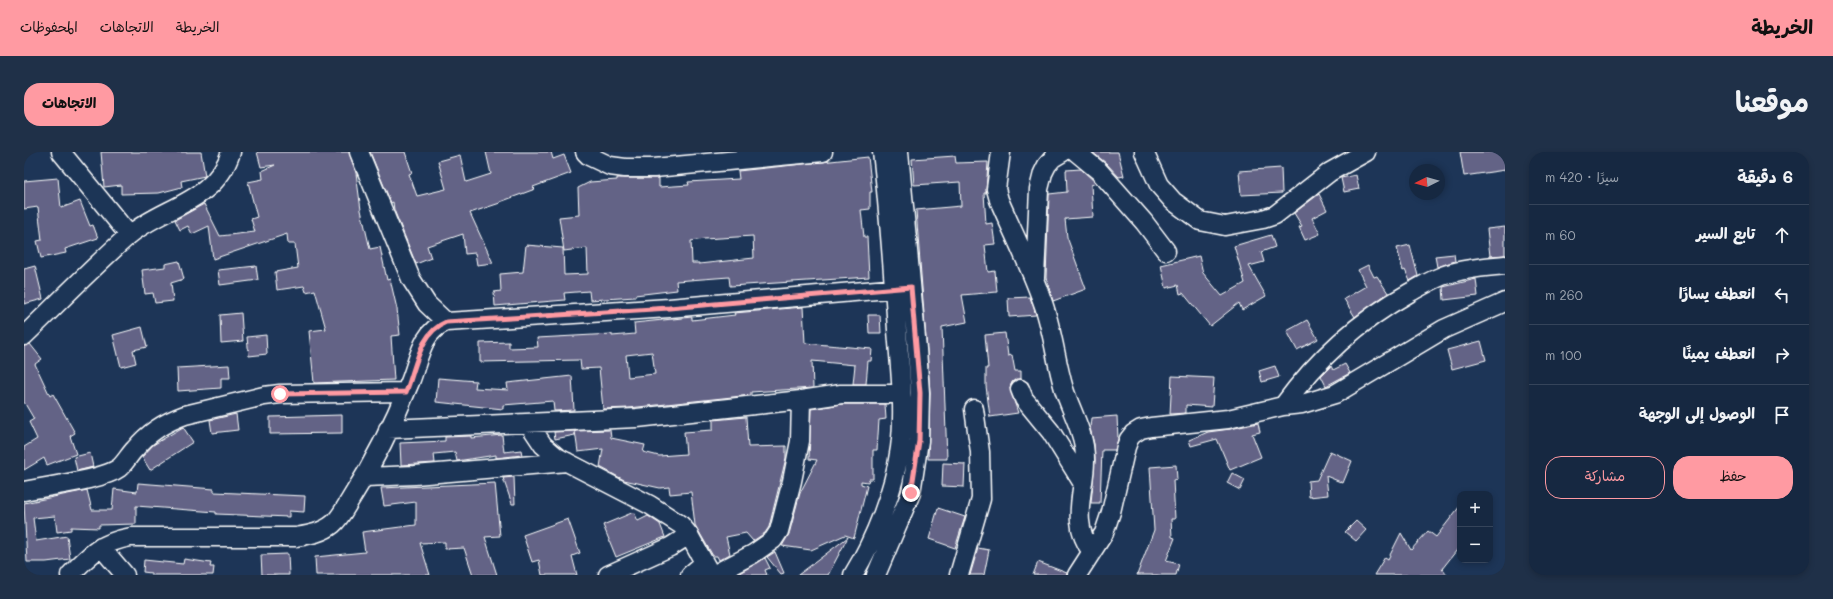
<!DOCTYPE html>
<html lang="ar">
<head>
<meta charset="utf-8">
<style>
	:root { --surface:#162841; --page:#1f3048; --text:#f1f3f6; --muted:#9ea6b1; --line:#35445a; --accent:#ff9aa2 }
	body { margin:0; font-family:Mali,"Playpen Sans Arabic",sans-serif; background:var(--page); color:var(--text); direction:rtl }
	.controls { position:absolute; right:12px; bottom:12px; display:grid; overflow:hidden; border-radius:8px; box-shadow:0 2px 6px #0003 }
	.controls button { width:36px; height:36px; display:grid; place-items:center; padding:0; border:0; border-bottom:1px solid var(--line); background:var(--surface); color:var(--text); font:20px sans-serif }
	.compass { position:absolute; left:1385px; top:12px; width:36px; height:36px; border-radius:50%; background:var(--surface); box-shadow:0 2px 6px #0003; rotate:265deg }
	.stop { position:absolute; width:12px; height:12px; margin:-9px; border:3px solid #ff9aa2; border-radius:50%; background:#fff }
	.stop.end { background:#ff9aa2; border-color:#fff; box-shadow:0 1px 4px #0008 }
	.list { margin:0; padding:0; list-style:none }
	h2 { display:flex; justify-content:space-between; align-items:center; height:52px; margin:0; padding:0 16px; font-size:17px }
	h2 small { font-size:13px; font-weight:400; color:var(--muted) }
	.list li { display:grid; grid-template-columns:26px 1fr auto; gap:12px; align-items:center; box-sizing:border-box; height:60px; padding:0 16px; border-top:1px solid var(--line) }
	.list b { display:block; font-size:15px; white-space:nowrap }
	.list em { font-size:13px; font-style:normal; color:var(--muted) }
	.actions { display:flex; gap:8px; padding:12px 16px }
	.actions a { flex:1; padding:9px 0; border:1px solid var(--accent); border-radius:16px; text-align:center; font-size:14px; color:var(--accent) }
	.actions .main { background:var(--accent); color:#111 }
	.icon { flex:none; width:22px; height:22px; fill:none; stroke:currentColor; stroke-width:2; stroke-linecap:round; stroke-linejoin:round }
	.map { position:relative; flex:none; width:1481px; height:423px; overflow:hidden; direction:ltr; border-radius:16px }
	header { display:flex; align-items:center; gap:24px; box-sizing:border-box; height:56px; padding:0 20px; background:var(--accent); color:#111 }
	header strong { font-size:19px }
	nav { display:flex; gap:22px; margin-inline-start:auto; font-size:14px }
	.intro { display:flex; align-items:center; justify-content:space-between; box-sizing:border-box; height:96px; padding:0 24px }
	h1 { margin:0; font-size:28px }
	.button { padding:10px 18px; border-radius:16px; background:var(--accent); color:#111; font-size:14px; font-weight:700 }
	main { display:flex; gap:24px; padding:0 24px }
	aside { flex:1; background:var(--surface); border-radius:16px; box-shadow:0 2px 6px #0003 }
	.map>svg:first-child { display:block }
	.building { fill:#646486; stroke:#fff; fill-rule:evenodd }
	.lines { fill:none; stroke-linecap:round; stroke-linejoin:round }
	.minor-casing { stroke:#fff; stroke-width:21 }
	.minor { stroke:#1d3557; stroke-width:18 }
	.route { stroke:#ff9aa2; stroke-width:5 }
</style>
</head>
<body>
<header>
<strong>الخريطة</strong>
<nav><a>الخريطة</a><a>الاتجاهات</a><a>المحفوظات</a></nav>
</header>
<div class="intro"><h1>موقعنا</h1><a class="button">الاتجاهات</a></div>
<main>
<aside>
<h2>6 دقيقة<small>سيرًا · 420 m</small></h2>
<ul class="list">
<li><svg class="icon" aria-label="ahead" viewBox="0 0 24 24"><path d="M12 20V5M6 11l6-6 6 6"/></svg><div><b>تابع السير</b></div><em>60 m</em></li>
<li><svg class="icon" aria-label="left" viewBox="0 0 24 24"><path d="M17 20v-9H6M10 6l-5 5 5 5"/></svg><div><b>انعطف يسارًا</b></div><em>260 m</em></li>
<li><svg class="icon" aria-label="right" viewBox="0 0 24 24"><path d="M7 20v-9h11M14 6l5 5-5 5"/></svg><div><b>انعطف يمينًا</b></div><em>100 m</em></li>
<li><svg class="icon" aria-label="arrive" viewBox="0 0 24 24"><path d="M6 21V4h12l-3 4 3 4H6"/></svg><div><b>الوصول إلى الوجهة</b></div></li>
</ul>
<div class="actions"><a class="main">حفظ</a><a>مشاركة</a></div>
</aside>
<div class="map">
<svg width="1481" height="423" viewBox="0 0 1481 423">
	<rect width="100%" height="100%" fill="#1d3557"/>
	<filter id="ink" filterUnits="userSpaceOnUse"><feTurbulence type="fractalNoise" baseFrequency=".025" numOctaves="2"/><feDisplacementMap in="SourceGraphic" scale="8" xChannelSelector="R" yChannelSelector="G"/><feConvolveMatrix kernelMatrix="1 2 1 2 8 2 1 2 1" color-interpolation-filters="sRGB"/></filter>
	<g filter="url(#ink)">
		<path class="building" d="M77 0H177L181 24 157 29 158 35 135 41 97 42V33L80 35Z
			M233 0H325L332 21 337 58 346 97 356 95 363 128 366 127 373 157 376 183 367 184 370 228 290 231 285 179 302 177 291 138 282 140 280 134 253 138 251 120 274 116 271 92H264L263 82 189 107 185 74 168 82 164 74 156 78 151 68 180 52 196 84 231 80 227 67 233 65 224 30 239 27 238 19 251 13 237 15Z
			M346 0H381L388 21 385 22 393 44 422 37 414 9 436 3 442 30 467 22 462 0H527L529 7 540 3 547 21 509 35 511 37 476 50V51L446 61 469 111 453 113 451 101 441 102 439 82 403 94 407 106 392 112 370 58 369 50 367 51Z
			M1068 0H1094L1100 24 1095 25 1082 11Z
			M1436 0H1481V18L1440 24Z
			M931 4 932 11 964 10 962 41H960L962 72 968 71 971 92 961 93 964 120 971 119 973 140 938 143 943 170 918 175 923 307H904L906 240 892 58 937 54 936 30 890 33 888 7Z
			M844 5 848 40H846V57L837 58 840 85H843L845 125 706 134 705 125 652 129 653 138 611 143V145L566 148 565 139 540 141 541 148 471 154 470 140 477 139 476 122 499 120 502 93 539 96 540 123 564 122 563 96 540 99 535 65 555 63 554 36 566 30 593 28V26H635V35L665 33 664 30 715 27 714 19ZM729 84 730 106 675 112V111H668L667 89 680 87Z
			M1257 16 1258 41 1217 43 1215 19Z
			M1057 17 1072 31 1067 33 1069 65 1041 67 1043 85 1062 137 1029 149 1022 126 1025 42 1043 40 1042 18Z
			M1332 23 1335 37 1320 40 1317 26Z
			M34 26 37 56 56 49 66 74 69 73 74 86 41 97 42 101 17 106 13 89 18 88 14 55 0 57V29Z
			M1295 42 1303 58 1288 66 1296 82 1281 88 1275 75 1278 74 1270 61Z
			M1481 75V103L1466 104 1463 77Z
			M1247 83 1251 95 1237 100 1240 110 1225 114 1242 144 1218 158 1215 151 1186 174 1159 141 1156 142 1154 133 1142 136 1137 113 1175 104 1179 121 1198 144 1221 131 1210 94Z
			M1386 93 1394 124 1386 129 1381 118 1379 119 1373 96Z
			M1430 102 1431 109 1413 115 1411 104Z
			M155 109 160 127 147 131 149 149 131 151 129 141 121 142 118 118 141 115V112Z
			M1344 113 1350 125 1353 124 1364 141 1331 165 1320 147 1342 134 1334 118Z
			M11 114 19 147 0 152V117Z
			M232 114 234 128 196 133 194 118Z
			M1452 127 1454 144 1420 148 1419 135Z
			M1006 145 1012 163 985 165 984 146Z
			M779 155 781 191 848 197 847 209H844L842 232H829L831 213 788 209 789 236 727 240V243L605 256 579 257 575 216 557 217 556 208 456 210V191L485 190V196L514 195 513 186 588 182V184L611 182 610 171 668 165V168L711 163 710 161ZM628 200 631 222 604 225 602 203Z
			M217 161 219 189 197 191 196 163Z
			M844 163H856L857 181H845Z
			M1283 168 1294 187 1273 198 1263 179Z
			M118 175 123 195 109 198 112 211 97 215 89 183Z
			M981 181 984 204 988 203 991 219H997V227H992L988 230 986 236 994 261 966 265 962 234V216H964L961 183Z
			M242 183 243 202 225 204 223 185Z
			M1457 189 1462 208 1428 217 1423 198Z
			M6 192 18 207 11 212 26 244 29 242 51 281 46 284 52 302 23 313 20 306 0 318V295L13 287 5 270 10 267 0 250V194Z
			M1321 212 1326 221 1302 234 1297 224 1307 214 1309 218Z
			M205 213 206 226H197V236L154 239 153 216Z
			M1251 214 1255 225 1238 230 1235 219Z
			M548 224 550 258 530 259 529 249 479 253V257L412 250 414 226 452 229 451 236 484 238 483 231Z
			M1148 224 1190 226 1188 255 1162 253V261L1146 262Z
			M818 252H861L862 267 855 268 853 298H849V327H845L844 330 837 329V332L843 334 830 386 821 383 787 398 758 394 765 382 776 341 793 308 785 307 787 257Z
			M212 262 214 278 188 281 186 268Z
			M318 263V281L246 282V265Z
			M1093 264 1094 287 1091 298H1078L1076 351H1067L1071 308 1070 292 1066 276 1067 266Z
			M722 265 724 295 762 294V306L745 375 741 381 729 389 722 381 702 385 706 402 695 408 693 404H689L671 373 667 340 646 342 645 335 636 336 600 328 576 315 579 297 554 300 551 279 586 278 587 286 621 293 619 300 635 304 662 302 660 280 689 278V268Z
			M1234 271 1236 280 1228 282 1237 305 1206 318 1193 287 1167 294 1165 288 1184 280 1206 277Z
			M159 275 169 290 126 318 118 305 129 293Z
			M551 279V283L531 287 530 280Z
			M478 283 480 300 497 298 498 303 472 306V303L433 309 431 300 410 302 411 311 377 313 376 291 421 289V285L447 284V286Z
			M1306 299 1328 309 1319 331 1302 324 1304 343 1285 345 1284 329 1293 328Z
			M66 301 69 315 53 319 50 305Z
			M919 311 941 312 940 335 918 334Z
			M1152 313 1153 327 1149 328 1151 367H1147L1148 385 1151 386 1142 409 1155 412 1152 423H1113L1130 378 1126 315Z
			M1208 321 1221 328 1216 338 1203 331Z
			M490 325 491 352H488L479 326Z
			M114 331 190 337V340L281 344 280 360 265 359V365L192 362V360L112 354V372L75 373V376L47 375V378L33 380 31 364 9 366 12 389 43 384 46 407 22 410H3L0 351 63 338 68 358H88L90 337 113 340Z
			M471 331 476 384 461 385 473 423H449L440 396 421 397V390L396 391 406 423H292L291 405 341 400 338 380 392 373V350L360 354 357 336Z
			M1436 354V394L1418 417 1423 423H1350L1361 405 1364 407 1377 381 1387 398 1404 379 1412 385Z
			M914 356 941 365 931 396 905 387Z
			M610 360 614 369 624 364 636 372 641 385 592 405 579 373Z
			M544 367 556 401 548 404 553 423H518L515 408 508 410 499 383Z
			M1332 369 1342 378 1332 389 1321 380Z
			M824 385 804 423H774L794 408Z
			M954 396 965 398 960 423H946Z
			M751 400 760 421 757 422 743 405Z
			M264 402 265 423H238L237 403Z
			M741 406 746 416 741 418 743 423H712Z
			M160 407 187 411 186 415H190L189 423H127V421L119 420 120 408 159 412Z
			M1014 410 1043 421V423H1009Z"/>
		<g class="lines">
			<defs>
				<path id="minor" d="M37 0 105 83
					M335 0 387 127 403 152 422 170
					M561 0 565 4 586 14 601 16H630L799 0
					M977 0 972 37 975 48C990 83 1008 118 1020 154 1029 181 1032 210 1040 237 1046 256 1057 275 1060 294 1066 331 1042 366 1068 400
					M1052 0 1075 19 1120 70 1142 99
					M1120 0 1135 33 1149 49 1176 69 1201 74 1239 67 1251 63 1306 20 1342 0
					M1011 126 1015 37 1019 21 1023 13 1029 6 1039 0
					M0 184C34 151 68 116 104 84 139 54 191 51 207 0
					M996 237 1000 247 1027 280 1058 330
					M1259 254 1278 252 1311 242 1420 177 1481 150
					M505 272 519 293 533 305 626 353 657 373 665 383 687 423
					M364 277 613 266 777 248 817 242H877
					M341 325 391 323 543 310
					M0 339C22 334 79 328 95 316 101 311 105 303 111 297 124 281 141 270 161 263L240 244 256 242 381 240
					M77 395 101 423
					M46 423C66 402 78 390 107 385H272C284 383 298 381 309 372 316 366 321 356 326 348 349 312 370 270 386 230 395 208 397 180 422 170L645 156 887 135
					M584 423 646 395 665 383
					M666 423 680 411
					M689 423 729 402 749 388 755 379 768 329 776 289 777 248
					M829 423C851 387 870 339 876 296 881 258 876 217 873 178 869 119 865 59 858 0
					M852 423 887 341 895 289 896 241 893 197 875 0
					M935 423 957 347 956 300 950 257
					M1053 423 1080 381 1087 360 1102 295 1105 287 1109 282 1117 277 1127 275 1204 267 1259 254C1293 207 1335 169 1385 141 1398 134 1410 126 1424 122 1442 116 1462 115 1481 113"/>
			</defs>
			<use href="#minor" class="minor-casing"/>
			<use href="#minor" class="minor"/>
		</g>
	</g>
	<g class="lines" filter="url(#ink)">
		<path class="route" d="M256 242 382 240C392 216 395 181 422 170L645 156 887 135 896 241 895 289 887 341"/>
	</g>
</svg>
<div class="controls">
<button>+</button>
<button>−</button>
</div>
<svg class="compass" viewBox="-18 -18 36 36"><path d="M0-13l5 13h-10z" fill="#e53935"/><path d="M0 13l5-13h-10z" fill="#9ea6b1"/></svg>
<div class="stop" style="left:256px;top:242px"></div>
<div class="stop end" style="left:887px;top:341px"></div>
</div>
</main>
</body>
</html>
